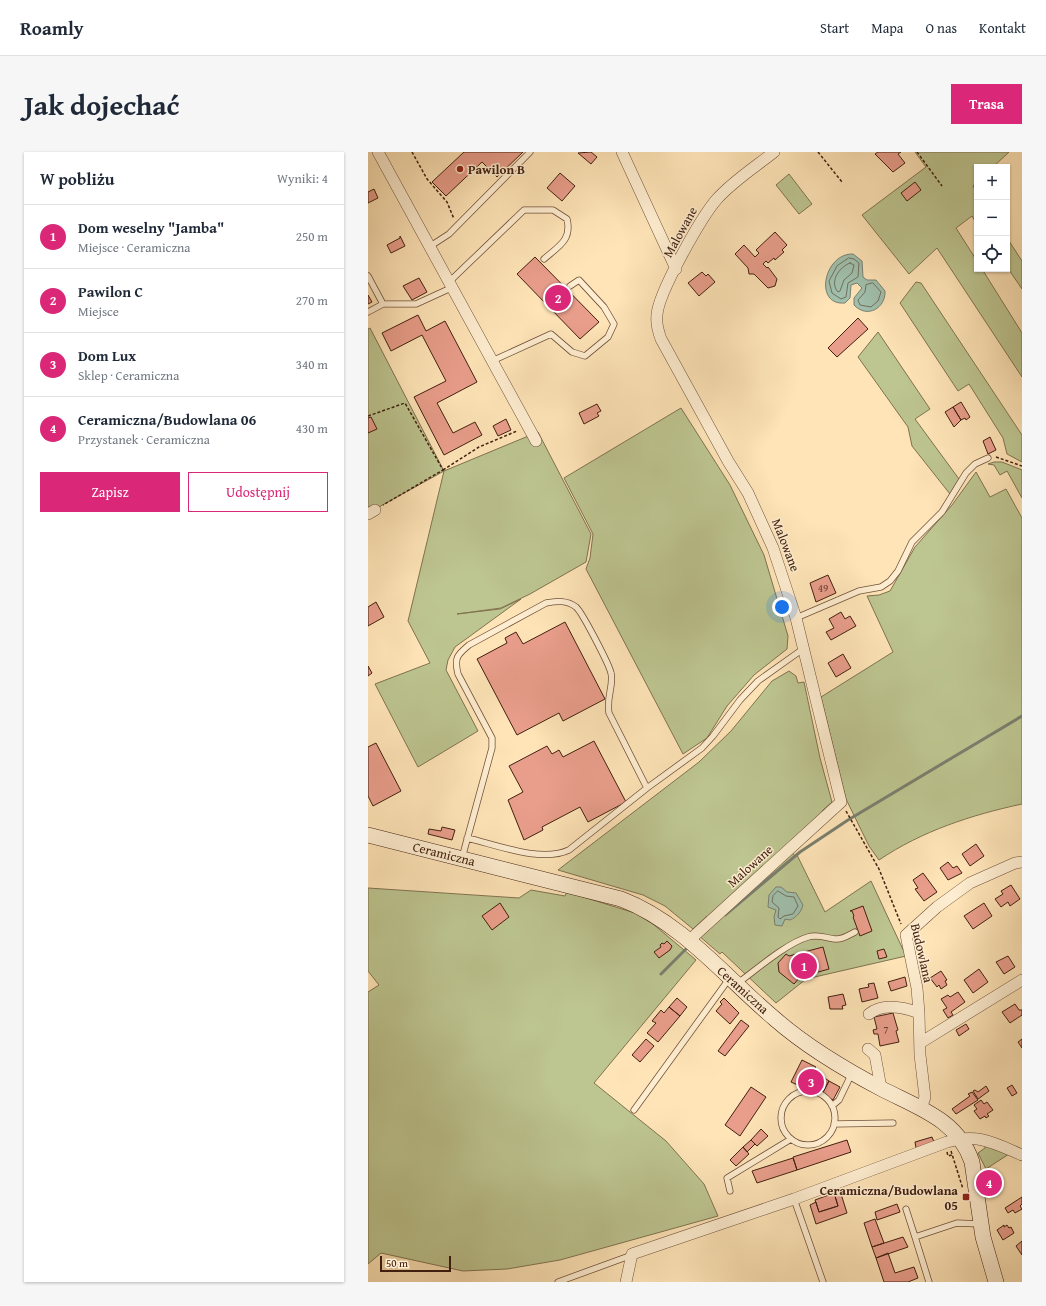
<!DOCTYPE html>
<html lang="pl">
<head>
<meta charset="utf-8">
<style>
	:root { --surface:#fff; --page:#f6f6f7; --text:#1f2937; --muted:#747a83; --line:#e0e1e3; --accent:#db2777 }
	body { margin:0; font-family:"Gentium Book Plus",serif; background:var(--page); color:var(--text) }
	.controls { position:absolute; right:12px; top:12px; display:grid; overflow:hidden; border-radius:0px; box-shadow:0 1px 3px #0004 }
	.controls button { width:36px; height:36px; display:grid; place-items:center; padding:0; border:0; border-bottom:1px solid var(--line); background:var(--surface); color:var(--text); font:20px sans-serif }
	.scale { position:absolute; left:12px; bottom:10px; width:71px; box-sizing:border-box; padding-left:4px; border:2px solid #422010; border-top:0; font-size:11px; line-height:14px; white-space:nowrap; color:#422010; -webkit-text-stroke:3px #feedd0; paint-order:stroke }
	.you { position:absolute; left:414px; top:455px; width:14px; height:14px; margin:-10px; border:3px solid #fff; border-radius:50%; background:#1a73e8; box-shadow:0 0 0 6px #1a73e833 }
	.badge { display:grid; place-items:center; width:26px; height:26px; border-radius:50%; background:var(--accent); color:#fff; font-size:13px; font-weight:700 }
	.pin { position:absolute; translate:-50% -50%; border:2px solid #fff; box-shadow:0 1px 4px #0006 }
	.list { margin:0; padding:0; list-style:none }
	h2 { display:flex; justify-content:space-between; align-items:center; height:52px; margin:0; padding:0 16px; font-size:17px }
	h2 small { font-size:13px; font-weight:400; color:var(--muted) }
	.list li { display:grid; grid-template-columns:26px 1fr auto; gap:12px; align-items:center; box-sizing:border-box; height:64px; padding:0 16px; border-top:1px solid var(--line) }
	.list b { display:block; font-size:15px; white-space:nowrap }
	.list p { margin:0; font-size:13px; white-space:nowrap; color:var(--muted) }
	.list em { font-size:13px; font-style:normal; color:var(--muted) }
	.actions { display:flex; gap:8px; padding:12px 16px }
	.actions a { flex:1; padding:9px 0; border:1px solid var(--accent); border-radius:0px; text-align:center; font-size:14px; color:var(--accent) }
	.actions .main { background:var(--accent); color:#fff }
	.icon { flex:none; width:22px; height:22px; fill:none; stroke:currentColor; stroke-width:2; stroke-linecap:round; stroke-linejoin:round }
	.map { position:relative; flex:none; width:654px; height:1130px; overflow:hidden; border-radius:0px }
	header { display:flex; align-items:center; gap:24px; box-sizing:border-box; height:56px; padding:0 20px; background:var(--surface); border-bottom:1px solid var(--line) }
	header strong { font-size:19px }
	nav { display:flex; gap:22px; margin-inline-start:auto; font-size:14px }
	.intro { display:flex; align-items:center; justify-content:space-between; box-sizing:border-box; height:96px; padding:0 24px }
	h1 { margin:0; font-size:28px }
	.button { padding:10px 18px; border-radius:0px; background:var(--accent); color:#fff; font-size:14px; font-weight:700 }
	main { display:flex; gap:24px; padding:0 24px }
	aside { flex:1; background:var(--surface); border-radius:0px; box-shadow:0 1px 3px #0004 }
	.map>svg:first-child { display:block }
	.green { fill:#bdc590; stroke:#807250 }
	.water { fill:#a0bfac; stroke:#7a7f6e }
	.lines { fill:none; stroke-linecap:round; stroke-linejoin:round }
	.shore { stroke:#71705e; stroke-width:1 }
	.stream { stroke:#7a7f6e; stroke-width:3 }
	.building { fill:#e99e8b; stroke:#422010 }
	.lane-casing { stroke:#71513a; stroke-width:7 }
	.street-casing { stroke:#71513a; stroke-width:12 }
	.secondary-casing { stroke:#422010; stroke-width:16 }
	.path { stroke:#422010; stroke-width:1.5; stroke-dasharray:3 2; stroke-linecap:butt }
	.lane { stroke:#feedd0; stroke-width:5.5 }
	.street { stroke:#feedd0; stroke-width:11 }
	.secondary { stroke:#feedd0; stroke-width:15 }
	.poi-dot { fill:#8f2418; stroke:#feedd0; stroke-width:1.5 }
	.labels { text-anchor:middle; dominant-baseline:central; stroke-width:3; stroke-linejoin:round; paint-order:stroke }
	.number-label { font-size:11px; fill:#6c402f }
	.poi-label { font-size:13px; font-weight:bold; fill:#422010; stroke:#feedd0; text-anchor:start }
	.street-label { font-size:13px; fill:#422010; stroke:#feedd0 }
</style>
</head>
<body>
<header>
<strong>Roamly</strong>
<nav><a>Start</a><a>Mapa</a><a>O nas</a><a>Kontakt</a></nav>
</header>
<div class="intro"><h1>Jak dojechać</h1><a class="button">Trasa</a></div>
<main>
<aside>
<h2>W pobliżu<small>Wyniki: 4</small></h2>
<ul class="list">
<li><span class="badge">1</span><div><b>Dom weselny &quot;Jamba&quot;</b><p>Miejsce · Ceramiczna</p></div><em>250 m</em></li>
<li><span class="badge">2</span><div><b>Pawilon C</b><p>Miejsce</p></div><em>270 m</em></li>
<li><span class="badge">3</span><div><b>Dom Lux</b><p>Sklep · Ceramiczna</p></div><em>340 m</em></li>
<li><span class="badge">4</span><div><b>Ceramiczna/Budowlana 06</b><p>Przystanek · Ceramiczna</p></div><em>430 m</em></li>
</ul>
<div class="actions"><a class="main">Zapisz</a><a>Udostępnij</a></div>
</aside>
<div class="map">
<svg width="654" height="1130" viewBox="0 0 654 1130">
	<rect width="100%" height="100%" fill="#fee4b7"/>
	<filter id="stains"><feTurbulence type="fractalNoise" baseFrequency=".005" numOctaves="4"/><feColorMatrix values="0 0 0 0 .2 0 0 0 0 .09 0 0 0 0 .02 0 0 0 .5 -.17"/></filter>
	<radialGradient id="worn" r=".72"><stop offset=".6" stop-color="#630" stop-opacity="0"/><stop offset="1" stop-color="#630" stop-opacity=".3"/></radialGradient>
	<path class="green" d="M547 0H641L625 15H609V30L605 34 609 41V72L604 64 588 76 609 109V117H614L654 181V225L569 96 541 122 494 63 558 15Z
		M421 22 444 52 431 62 408 33Z
		M639 86 654 109V137L639 115Z
		M548 130 553 131 654 283V310L639 302 635 286 601 232 590 239 532 151Z
		M2 176 76 319 170 280 223 382 218 410 162 442 133 456 89 462 132 457 153 447 87 495 80 508 78 518 110 579 50 615 7 532 62 511 40 469 76 319 0 361V177Z
		M510 180 562 257 547 267 591 327 582 342 544 294 540 275 490 205Z
		M313 256 362 333 396 403 420 484 419 497 386 523 359 554 339 586 315 602 218 417 222 406 225 382 196 326Z
		M626 310H634L654 318V346L639 319 632 323 626 313 620 312Z
		M608 320 622 345 638 337 654 366V652C603 663 554 679 511 708L501 694 478 647 453 545 525 500 499 444 511 443 522 439 547 395 584 353Z
		M421 519 428 524 430 531 436 530 452 606 464 650 455 658 445 672 341 766 339 764 325 777 297 754 275 743 190 718 331 610 363 579 404 529Z
		M423 699 427 704 429 703 457 760 503 729 538 804 438 827 408 851 354 800 352 802 330 783Z
		M0 736 151 746 163 738 197 744 199 740 267 761 285 772 328 808 226 931 298 989 336 1032 350 1064 192 1108 139 1117 95 1119 13 1101 0 1112V840L11 833 0 819Z
		M618 991 641 1002 618 1017 610 1001 617 996Z"/>
	<path class="water" d="M485 102 494 109 495 125 499 128H508L517 139C518 156 499 167 486 153V146L494 136 489 131 483 133 482 146 477 151C445 154 456 101 485 102Z
		M408 735H413L419 740 428 741 435 753C433 760 429 765 422 768L417 767 414 774 407 773 406 765 408 758 400 755 401 743Z"/>
	<g class="lines">
		<path class="shore" d="M481 106 486 107 491 111 490 125 480 131 478 145 473 147 464 141 461 129 469 114Z
			M482 111 486 113 484 121 476 128 472 139 470 140C461 130 471 115 482 111Z
			M505 131 513 140 510 149 503 155 492 153 490 148 497 140 498 133Z
			M410 739 418 744 426 745 430 754 425 762 416 764 412 767 410 765 411 756 404 750 405 744Z"/>
		<path class="stream" d="M357 763 432 700 480 668 654 564
			M293 822 321 794"/>
	</g>
	<path class="building" d="M96 0H155L129 25 114 10 78 44 64 30Z
		M223 0 229 5 223 12 210 1Z
		M510 0H533L530 2 537 11 525 20 507 2Z
		M192 21 207 34 194 49 179 36Z
		M547 30 553 38 539 49 533 41Z
		M6 37 10 46 0 51V40Z
		M407 80 419 93 414 98 416 100 407 108 406 106 400 111 398 109 395 112 399 116 400 115 409 127 407 134 400 136 386 122H381L380 116 367 102 376 93 387 105 391 101 388 98Z
		M32 84 37 94 23 101 19 93 32 86Z
		M167 105 231 170 212 187 149 122Z
		M334 120 338 124 340 122 347 130 331 144 320 131Z
		M51 126 59 140 44 148 35 134Z
		M0 143 4 150 0 152Z
		M50 163 58 179 77 169 109 230 69 251 85 281 107 270 114 283 76 303 46 245 78 229 54 183 23 199 14 181Z
		M490 166 500 177 469 205 460 196Z
		M593 250 602 265 598 268 597 266 593 268 585 255Z
		M229 252 233 259 229 261 231 264 216 272 211 261Z
		M585 255 593 268 586 275 577 260Z
		M3 265 9 277 0 281V266Z
		M138 267 143 278 130 284 125 274Z
		M622 285 628 298 620 302 615 289Z
		M460 423 468 441 448 450 442 431Z
		M8 450 16 465 0 474V455Z
		M473 460 477 467 482 464 488 474 463 488 458 480 466 476 461 467Z
		M197 470 237 547 195 569 191 561 149 583 109 507 139 491 137 486 148 480 155 492Z
		M475 502 483 516 468 525 460 511Z
		M0 514 4 521 0 524Z
		M226 589 258 650 220 670 212 655 174 675 175 678 156 688 140 648 155 640 141 614 179 594 184 602 191 598 195 605Z
		M8 591 33 639 5 654 0 644V595Z
		M74 675 87 678 84 688 60 682 61 677 73 679Z
		M608 692 616 704 602 714 594 702Z
		M580 710 585 716 589 714 594 721 580 728 572 716Z
		M555 721 569 740 556 749 547 737 550 736 545 728Z
		M643 733 652 747 642 754 640 750 633 755 627 747 635 742 633 739Z
		M132 751 141 765 124 778 114 764Z
		M616 751 624 764 605 777 596 764Z
		M495 754 504 779 492 784 485 765 486 764 484 759H482Z
		M299 789 304 794 302 798 291 806 286 800 293 795 292 793 294 791 296 792Z
		M455 795 461 817 432 825 426 832 411 820 410 811 418 802 421 804Z
		M516 797 519 805 511 807 509 799Z
		M640 804 647 815 636 822 628 810Z
		M611 817 620 830 605 841 596 828Z
		M573 819 579 828 577 829 579 833 573 837 571 833 569 835 562 826Z
		M537 825 539 834 523 839 520 830Z
		M506 831 510 846 494 850 491 837 501 835 500 832Z
		M590 840 597 850 583 860 585 863 580 866 575 858 579 856 573 847 580 843 582 845Z
		M475 842 478 853 474 854 475 857H462L460 845Z
		M309 846 319 855 312 864 301 855Z
		M356 846 371 861 362 872 348 859 354 852 352 850Z
		M647 852 651 858H654V863L642 871 634 860Z
		M301 855 312 864 290 890 279 881 288 871 284 869 293 858 296 861Z
		M525 861 530 878 528 879 531 890 512 894 510 882H506L505 878 509 877 506 865Z
		M373 868 381 874 357 904 350 899Z
		M598 872 601 877 591 884 588 878Z
		M278 887 286 894 272 910 264 903Z
		M654 887V896L650 890Z
		M434 908 448 915 446 917 453 921 452 923 461 929 454 942 435 932 434 935 423 930Z
		M461 929 472 935 465 948 454 942Z
		M644 933 649 941 644 944 639 936Z
		M618 934 621 939 610 947 605 939 607 938 610 940Z
		M383 935 398 945 372 984 357 973Z
		M604 940 610 948 588 962 584 957 602 944 600 942Z
		M613 948 616 952 619 950 625 958 619 962 621 964 618 966 617 964 612 967 606 959 609 957 606 953Z
		M393 977 400 984 389 994 383 988Z
		M564 985 566 990 548 996 547 990Z
		M383 988 387 992 379 1000 375 995Z
		M479 988 483 1000 429 1018 425 1005Z
		M375 995 381 1002 368 1014 362 1008Z
		M425 1006 429 1018 389 1031 384 1019Z
		M466 1041 470 1054 451 1060 447 1048Z
		M473 1042 479 1061 448 1072 442 1053 448 1050 451 1060 470 1054 467 1044Z
		M654 1045V1052L652 1054 654 1057 647 1061 645 1058 640 1061 637 1056Z
		M529 1052 532 1060 509 1068 507 1060Z
		M507 1067 516 1091 504 1095 496 1071Z
		M636 1073V1075L639 1073 641 1076 643 1075 646 1081 635 1088 629 1078Z
		M535 1085 540 1095 508 1106 504 1095Z
		M654 1089V1103L648 1094Z
		M520 1101 527 1121 546 1115 550 1126 540 1130H516L508 1106Z"/>
	<g class="lines">
		<defs>
			<path id="lane" d="M61 95 81 82 162 0
				M0 124 15 152
				M81 130 156 58H185L199 67C204 88 191 94 176 107
				M0 160 15 152H48L83 136
				M124 209 183 182 204 200 217 204 240 185 246 172 236 155 211 128 202 134
				M428 466 491 439 513 435 522 429 530 419 544 390 574 360 598 321 607 312 620 306
				M279 636 334 596 345 584 372 548 390 529 435 497
				M94 706 124 596V586L90 522C86 506 89 503 101 493L178 451C189 449 199 448 208 455 214 460 241 512 243 521 246 533 238 546 241 561L279 636 201 698C173 711 129 693 99 686
				M370 831C389 817 419 791 440 785 450 782 458 786 467 787 474 788 481 783 487 780
				M413 966a27 27 0 1 1 54 0a27 27 0 1 1-54 0Z
				M464 954 471 948 484 921
				M266 958 361 827
				M466 972 525 971
				M362 1039 359 1026 423 987
				M426 1047 455 1130
				M538 1057 547 1085
				M190 1130 264 1103
				M561 1130 547 1085 589 1071 612 1072"/>
			<path id="street" d="M10 0 168 289
				M254 0 308 117
				M0 362 7 358
				M322 791 326 784 473 650 428 466 405 396 380 341 360 309 293 187C290 179 288 171 289 163 290 141 334 64 349 47 365 29 387 15 406 0
				M501 862C515 851 535 855 551 861
				M552 891 654 828
				M500 897 507 903 513 936
				M553 957 557 945 552 903 551 861 549 836 538 783 569 755 602 731 647 711 654 710
				M258 1130 264 1102 426 1047 579 990C610 981 626 991 654 1003"/>
			<path id="secondary" d="M0 683 253 747C314 770 358 826 407 867 439 895 476 917 514 937 551 956 590 968 604 1010L615 1085 628 1130"/>
		</defs>
		<use href="#lane" class="lane-casing"/>
		<use href="#street" class="street-casing"/>
		<use href="#secondary" class="secondary-casing"/>
		<path class="path" d="M44 0 59 27 79 50 86 67
			M450 0 474 30
			M549 0 574 34
			M0 264 37 251 75 318 15 353
			M628 305 654 314
			M75 318 111 295 149 279
			M478 659 511 717 533 772
			M583 999 595 1037
			M579 1000 580 1004 584 1003"/>
		<use href="#lane" class="lane"/>
		<use href="#street" class="street"/>
		<use href="#secondary" class="secondary"/>
	</g>
	<g class="poi-dot">
		<circle cx="92" cy="17" r="4"/>
		<rect x="594" y="1041" width="8" height="8" rx="2"/>
	</g>
	<g class="labels">
		<g class="number-label">
			<text x="455" y="436">49</text>
			<text x="518" y="877">7</text>
		</g>
		<g class="poi-label">
			<text x="100" y="17">Pawilon B</text>
			<text x="590" y="1038" text-anchor="end">Ceramiczna/Budowlana<tspan x="590" dy="15">05</tspan></text>
		</g>
		<g class="street-label">
			<text transform="translate(312 80) rotate(-61)">Malowane</text>
			<text transform="translate(418 393) rotate(69)">Malowane</text>
			<text transform="translate(76 702) rotate(14)">Ceramiczna</text>
			<text transform="translate(382 714) rotate(-42)">Malowane</text>
			<text transform="translate(554 801) rotate(77)">Budowlana</text>
			<text transform="translate(375 838) rotate(42)">Ceramiczna</text>
		</g>
	</g>
	<rect width="100%" height="100%" filter="url(#stains)"/>
	<rect width="100%" height="100%" fill="url(#worn)"/>
</svg>
<div class="controls">
<button>+</button>
<button>−</button>
<button><svg class="icon" aria-label="locate" viewBox="0 0 24 24"><circle cx="12" cy="12" r="6"/><path d="M12 2v4M12 18v4M2 12h4M18 12h4"/></svg></button>
</div>
<div class="scale">50 m</div>
<div class="you"></div>
<div class="pin badge" style="left:436px;top:814px">1</div>
<div class="pin badge" style="left:190px;top:146px">2</div>
<div class="pin badge" style="left:443px;top:930px">3</div>
<div class="pin badge" style="left:621px;top:1031px">4</div>
</div>
</main>
</body>
</html>
